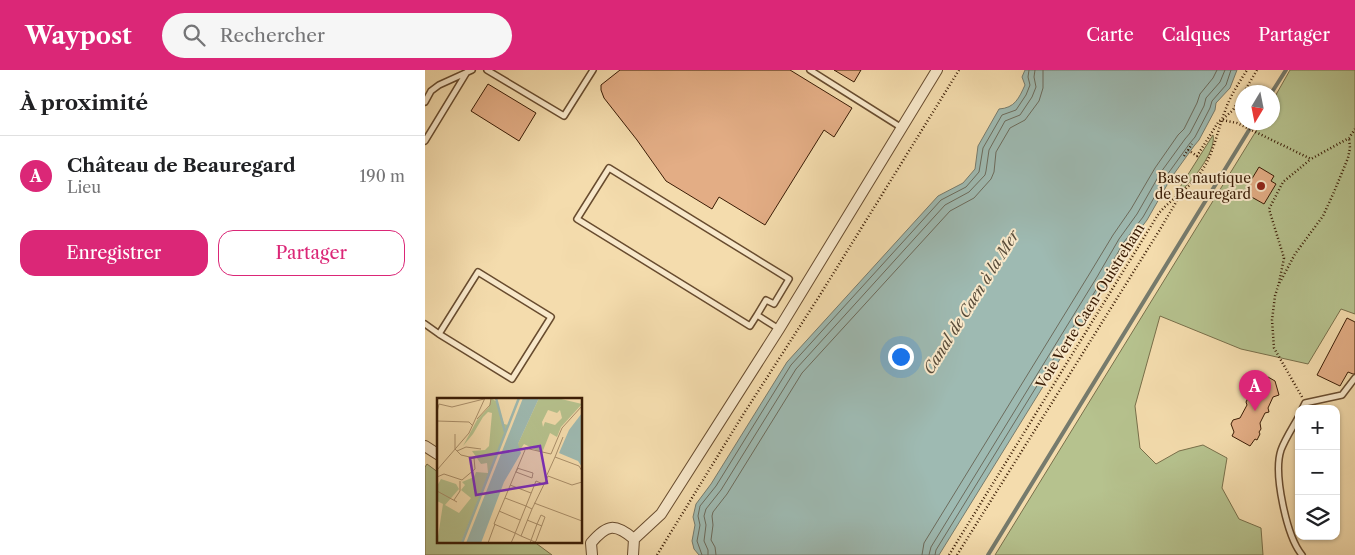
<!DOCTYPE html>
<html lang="fr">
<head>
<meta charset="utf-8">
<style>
	:root { --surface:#fff; --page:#f6f6f6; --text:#202124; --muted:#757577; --line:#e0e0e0; --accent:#db2777 }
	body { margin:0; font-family:"Libre Caslon Text",serif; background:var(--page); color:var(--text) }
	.controls { position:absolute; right:15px; bottom:15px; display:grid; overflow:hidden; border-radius:10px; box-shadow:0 1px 4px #0004 }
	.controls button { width:45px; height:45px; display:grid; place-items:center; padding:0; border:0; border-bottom:1px solid var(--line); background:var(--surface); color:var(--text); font:25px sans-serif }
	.compass { position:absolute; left:810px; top:15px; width:45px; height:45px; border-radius:50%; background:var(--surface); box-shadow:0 1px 4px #0004; rotate:190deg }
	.you { position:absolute; left:475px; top:286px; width:18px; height:18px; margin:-12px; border:4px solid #fff; border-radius:50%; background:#1a73e8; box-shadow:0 0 0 8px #1a73e833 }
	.badge { display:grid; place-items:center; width:32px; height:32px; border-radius:50%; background:var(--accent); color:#fff; font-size:16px; font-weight:700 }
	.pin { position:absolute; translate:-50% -41px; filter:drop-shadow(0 1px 2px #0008) }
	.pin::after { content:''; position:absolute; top:26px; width:18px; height:15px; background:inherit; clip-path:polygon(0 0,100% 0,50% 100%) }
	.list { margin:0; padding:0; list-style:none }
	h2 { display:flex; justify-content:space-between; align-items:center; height:65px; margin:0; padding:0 20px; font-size:21px }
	h2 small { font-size:16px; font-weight:400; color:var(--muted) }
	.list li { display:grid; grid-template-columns:32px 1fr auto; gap:15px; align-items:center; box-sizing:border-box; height:80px; padding:0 20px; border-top:1px solid var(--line) }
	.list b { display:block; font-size:19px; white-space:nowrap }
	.list p { margin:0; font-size:16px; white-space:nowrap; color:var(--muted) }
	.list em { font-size:16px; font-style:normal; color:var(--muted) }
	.actions { display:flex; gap:10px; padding:15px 20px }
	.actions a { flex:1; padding:11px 0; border:1px solid var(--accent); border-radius:15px; text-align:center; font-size:18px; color:var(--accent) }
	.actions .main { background:var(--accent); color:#fff }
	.icon { flex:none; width:28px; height:28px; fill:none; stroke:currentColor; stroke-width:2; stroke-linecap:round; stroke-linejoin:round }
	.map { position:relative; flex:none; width:930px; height:485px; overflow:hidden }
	header { display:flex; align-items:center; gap:30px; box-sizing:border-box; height:70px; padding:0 25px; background:var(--accent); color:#fff }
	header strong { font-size:24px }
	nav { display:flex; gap:28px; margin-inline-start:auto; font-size:18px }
	.search { width:350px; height:45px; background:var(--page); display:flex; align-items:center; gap:12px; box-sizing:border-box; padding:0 18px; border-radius:28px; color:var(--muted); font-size:19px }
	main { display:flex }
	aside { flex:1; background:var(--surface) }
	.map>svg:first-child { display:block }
	.green { fill:#b6c28e; stroke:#786f4a }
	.water { fill:#9ebab2; stroke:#767b6d }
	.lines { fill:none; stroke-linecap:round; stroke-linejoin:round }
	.shore { stroke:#6c6b5c; stroke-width:1 }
	.stream { stroke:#767b6d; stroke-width:4 }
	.building { fill:#e3ad85; stroke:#3a1c05 }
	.lane-casing { stroke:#684c2f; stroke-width:8 }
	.street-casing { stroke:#684c2f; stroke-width:12 }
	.path { stroke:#3a1c05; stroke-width:2.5; stroke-dasharray:1 2.5; stroke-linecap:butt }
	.lane { stroke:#f8e8ca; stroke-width:5 }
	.street { stroke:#f8e8ca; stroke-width:10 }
	.poi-dot { fill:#8f2418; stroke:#f8e8ca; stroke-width:2 }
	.labels { text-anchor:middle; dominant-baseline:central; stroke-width:4; stroke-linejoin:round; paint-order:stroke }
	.poi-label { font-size:14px; fill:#3a1c05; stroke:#f8e8ca; text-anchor:end }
	.street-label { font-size:14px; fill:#3a1c05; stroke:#f8e8ca }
	.water-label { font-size:15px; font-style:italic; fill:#584b39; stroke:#f8e8ca }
	.inset-river { fill:none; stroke:#9ebab2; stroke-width:2.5 }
	.inset-road { fill:none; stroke:#aa8f6a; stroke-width:1 }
	.view { fill:#7b2cbf; fill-opacity:0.15; stroke:#7b2cbf; stroke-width:2.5 }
	.inset-edge { fill:none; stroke:#3a1c05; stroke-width:2.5 }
</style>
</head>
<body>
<header>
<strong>Waypost</strong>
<div class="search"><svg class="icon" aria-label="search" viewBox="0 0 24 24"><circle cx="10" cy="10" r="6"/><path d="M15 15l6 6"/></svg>Rechercher</div>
<nav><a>Carte</a><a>Calques</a><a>Partager</a></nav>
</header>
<main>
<aside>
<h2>À proximité<small></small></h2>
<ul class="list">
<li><span class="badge">A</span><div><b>Château de Beauregard</b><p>Lieu</p></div><em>190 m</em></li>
</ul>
<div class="actions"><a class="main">Enregistrer</a><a>Partager</a></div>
</aside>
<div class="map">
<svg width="930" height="485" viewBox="0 0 930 485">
	<rect width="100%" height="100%" fill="#f4dcad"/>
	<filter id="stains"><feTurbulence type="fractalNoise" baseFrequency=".004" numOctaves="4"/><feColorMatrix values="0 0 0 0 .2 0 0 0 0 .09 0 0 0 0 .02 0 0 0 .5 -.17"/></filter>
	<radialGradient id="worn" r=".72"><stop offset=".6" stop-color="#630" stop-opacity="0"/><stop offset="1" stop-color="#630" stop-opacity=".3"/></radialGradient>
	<path class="green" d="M865 0H930V244L916 239 883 294 816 279 735 246 710 336 715 378 731 394 754 381 778 375 802 388 797 418 814 449 836 458 838 485H570L836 53 848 52V30Z
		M788 65C792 81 764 117 750 125Z
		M2 394 14 403V471H108L127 485H0V397Z"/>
	<path class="water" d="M600 0H812L805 18 791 33 790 40 774 70 769 76 746 108 722 150 703 175 682 213 514 485H274L269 479 267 471 270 455 268 447 271 434 286 414 362 292 513 126 538 113 550 99 553 76 574 39C590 38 594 28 600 15L597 7Z"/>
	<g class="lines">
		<path class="shore" d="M277 485 272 471 275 455 273 446 275 436 291 416 366 295 516 130 541 117 554 102 558 78 577 45 591 40 601 25 605 15 603 7 604 0
			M283 485V480L279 471 281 455 279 446 281 439 296 420 371 299 520 135 544 122 560 105 561 101 564 80 580 51 595 45 607 27 611 17 609 7 610 0
			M291 485 290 477 286 470 288 455 287 446 288 442 302 424 377 303 525 141 549 128 566 109 569 102 571 82 585 58 600 50 614 31 618 18V0
			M497 485 499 473 665 203 688 165 706 139 730 98 753 65 759 59 772 33 775 24 788 8 792 0
			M504 485 506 477 672 207 694 169 712 144 736 102 760 69 765 63 779 36 781 28 795 12 800 0
			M510 485 511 480 677 210 699 172 718 147 742 105 765 73 770 67 785 38 787 31 801 15 806 0"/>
		<path class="stream" d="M847 22 861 0
			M563 485 829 52"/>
	</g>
	<path class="building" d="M195 0H365L427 38 409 67 399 60 340 155 294 127 287 139 241 111 212 70 179 28 176 20V15Z
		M409 0H436L429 12Z
		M63 14 111 43 94 71 46 41Z
		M834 97 849 106 846 111 851 114 839 134 823 125 826 120 822 117Z
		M922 248 930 252V304H928L923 302 915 316 892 305Z
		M843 307 850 311 854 325 848 327 843 338 844 342 840 343 835 353 836 359 834 362 835 364 832 370 830 369 825 376 807 366 809 362 806 354 808 350 815 348 822 335 821 332 823 328 826 327 835 310Z"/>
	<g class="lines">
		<defs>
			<path id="lane" d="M62 0 139 46 168 0
				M385 0 477 58
				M0 32 6 21 14 15 47 0
				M0 71 42 2
				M53 202 126 247 87 309 14 264Z
				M332 245 341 230 349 234 364 209 184 98 152 149 325 256 332 245 354 259
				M0 254 14 264
				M877 339 880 333 917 325 930 308
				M874 346C868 357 860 369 856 380 848 404 862 467 877 485"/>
			<path id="street" d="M0 376 14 385
				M209 469 236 444 354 259 512 0
				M167 485 166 473C182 454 190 453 209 469L208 485"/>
		</defs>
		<use href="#lane" class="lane-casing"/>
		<use href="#street" class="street-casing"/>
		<path class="path" d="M819 22 832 0
			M798 49 808 40 818 24
			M763 80 772 86 794 51 797 50 812 53 886 89 924 68 930 59
			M759 86 767 74
			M854 213 859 188 844 139 858 112 886 89
			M877 327 849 278 847 250 850 226 853 216 870 184 898 146 909 122 923 88 925 78 924 68
			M232 485 316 348 395 225 534 0
			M524 485 734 143C747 128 765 118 776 102 789 83 792 62 800 41 805 26 814 13 822 0
			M532 485 734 161 750 134 753 127"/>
		<use href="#lane" class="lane"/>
		<use href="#street" class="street"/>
	</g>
	<circle class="poi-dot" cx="836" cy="116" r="5"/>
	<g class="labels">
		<g class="poi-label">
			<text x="826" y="108">Base nautique<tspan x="826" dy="16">de Beauregard</tspan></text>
		</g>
		<g class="street-label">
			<text transform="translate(665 236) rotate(-58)">Voie Verte Caen-Ouistreham</text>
		</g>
		<g class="water-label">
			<text transform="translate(546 232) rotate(-58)">Canal de Caen à la Mer</text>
		</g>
	</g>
	<g transform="translate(12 328)">
		<rect width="145" height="145" fill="#f4dcad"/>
		<path d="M54 0 60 4 67 26 71 27 24 145H0L6 106 0 103V88L4 81 19 86 22 91 8 107 22 115 34 100 24 92 28 87 25 84 37 79 39 74 51 75 50 65 44 66 35 53 48 52 52 48 55 15 51 14 46 19 36 36 26 48 40 22 52 9ZM102 0H120L145 6 124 29 120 39 113 35 105 55 87 46 83 52 80 48ZM111 12 120 15 123 12 125 20 118 27 108 24 106 29 105 24Z" fill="#b6c28e" fill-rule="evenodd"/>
		<path d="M86 0H102L81 46 84 55 67 84 44 145H29ZM145 15V69L141 63 122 55 132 32Z" fill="#9ebab2"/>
		<path class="inset-river" d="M59 0 68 34M25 145 82 0"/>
		<path class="inset-road" d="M0 14 2 6 15 9 47 1M40 21 53 7 54 0M0 23 32 24 36 28M91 51 88 50 114 56 125 30 145 8M20 53 29 49 44 51M118 59 126 39M80 70 96 75 95 80 79 74 81 70M0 72 32 35 48 0M0 79 7 76 25 82 38 71 37 60 24 57 18 51V36M109 79 118 59 142 68 145 73M73 87 94 95M0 93 20 104M68 100 89 108 99 83 106 86M17 102 23 93V83M97 105 145 123M95 111 111 78 135 87 145 84M62 113 83 122M90 122 100 126 93 145M84 138 98 144M98 144 99 143 108 119 104 117 100 126 105 128M51 145 58 126M74 145 78 136V135L79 133 89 108 95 111 84 138 78 135 57 126 88 52"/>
		<path class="view" d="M103 48 110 85 39 97 33 60Z"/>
		<rect width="145" height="145" class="inset-edge"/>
	</g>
	<rect width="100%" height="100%" filter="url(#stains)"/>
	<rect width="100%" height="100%" fill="url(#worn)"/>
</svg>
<div class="controls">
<button>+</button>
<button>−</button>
<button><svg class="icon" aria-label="layers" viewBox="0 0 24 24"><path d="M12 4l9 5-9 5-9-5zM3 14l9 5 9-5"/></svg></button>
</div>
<svg class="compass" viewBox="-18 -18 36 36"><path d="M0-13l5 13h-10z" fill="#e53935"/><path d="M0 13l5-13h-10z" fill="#757577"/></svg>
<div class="you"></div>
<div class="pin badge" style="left:830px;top:341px">A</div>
</div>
</main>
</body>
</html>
